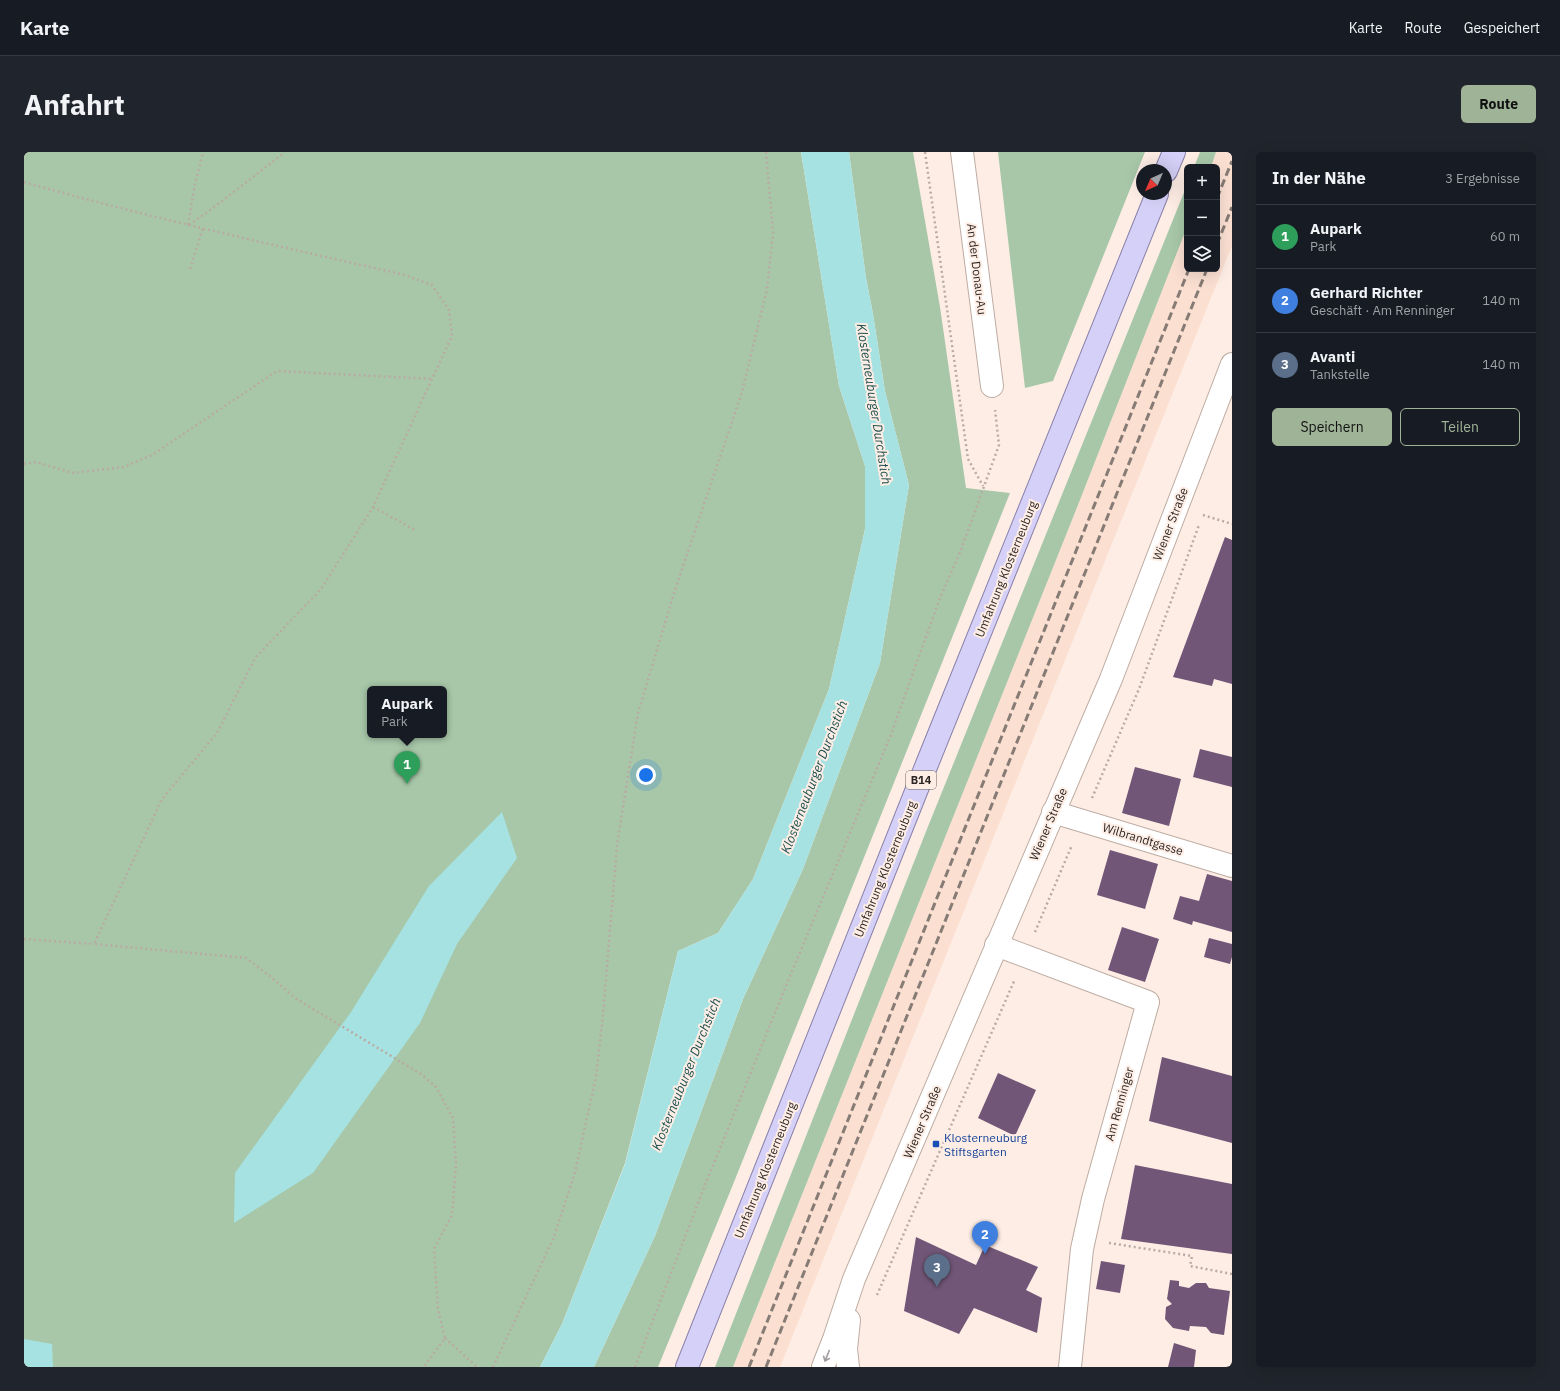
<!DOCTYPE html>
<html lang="de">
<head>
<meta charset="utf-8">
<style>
	:root { --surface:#171b24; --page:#20242c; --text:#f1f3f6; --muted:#9ea1a6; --line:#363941; --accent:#9fb497 }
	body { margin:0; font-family:"IBM Plex Sans",sans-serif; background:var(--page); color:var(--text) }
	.controls { position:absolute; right:12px; top:12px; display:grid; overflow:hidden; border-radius:6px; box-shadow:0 4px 16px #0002 }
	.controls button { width:36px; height:36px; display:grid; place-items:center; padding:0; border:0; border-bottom:1px solid var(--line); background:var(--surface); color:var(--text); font:20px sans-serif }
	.compass { position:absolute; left:1112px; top:12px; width:36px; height:36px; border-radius:50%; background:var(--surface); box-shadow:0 4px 16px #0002; rotate:224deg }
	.you { position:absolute; left:622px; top:623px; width:14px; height:14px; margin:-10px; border:3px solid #fff; border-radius:50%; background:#1a73e8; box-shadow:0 0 0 6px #1a73e833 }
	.badge { display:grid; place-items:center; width:26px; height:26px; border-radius:50%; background:var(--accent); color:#fff; font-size:13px; font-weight:700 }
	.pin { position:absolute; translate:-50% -33px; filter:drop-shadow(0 1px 2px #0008) }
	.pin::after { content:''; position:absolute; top:21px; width:14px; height:12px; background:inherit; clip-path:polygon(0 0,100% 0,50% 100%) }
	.popup { position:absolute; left:343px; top:534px; width:80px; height:52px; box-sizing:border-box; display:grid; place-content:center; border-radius:6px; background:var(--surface); filter:drop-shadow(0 1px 3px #0005); font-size:13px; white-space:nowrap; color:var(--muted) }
	.popup b { font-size:15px; color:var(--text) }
	.popup::after { content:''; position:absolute; left:50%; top:100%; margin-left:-8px; border:8px solid transparent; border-top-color:var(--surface) }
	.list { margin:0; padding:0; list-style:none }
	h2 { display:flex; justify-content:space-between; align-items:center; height:52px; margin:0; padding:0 16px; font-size:17px }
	h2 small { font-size:13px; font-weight:400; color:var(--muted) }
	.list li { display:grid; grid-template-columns:26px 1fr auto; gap:12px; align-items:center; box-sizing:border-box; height:64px; padding:0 16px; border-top:1px solid var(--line) }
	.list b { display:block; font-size:15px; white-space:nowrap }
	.list p { margin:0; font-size:13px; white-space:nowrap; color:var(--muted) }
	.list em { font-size:13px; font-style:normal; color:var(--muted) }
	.actions { display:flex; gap:8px; padding:12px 16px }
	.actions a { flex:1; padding:9px 0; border:1px solid var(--accent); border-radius:6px; text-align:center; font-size:14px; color:var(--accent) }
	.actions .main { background:var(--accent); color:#111 }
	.icon { flex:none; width:22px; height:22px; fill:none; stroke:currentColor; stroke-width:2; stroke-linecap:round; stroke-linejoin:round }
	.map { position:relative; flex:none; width:1208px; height:1215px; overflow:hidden; border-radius:6px }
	header { display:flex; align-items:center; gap:24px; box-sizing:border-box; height:56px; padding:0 20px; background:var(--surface); border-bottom:1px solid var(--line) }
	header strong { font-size:19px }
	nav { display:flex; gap:22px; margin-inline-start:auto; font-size:14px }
	.intro { display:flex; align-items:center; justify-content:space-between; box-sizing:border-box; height:96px; padding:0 24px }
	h1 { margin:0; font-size:28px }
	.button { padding:10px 18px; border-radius:6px; background:var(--accent); color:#111; font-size:14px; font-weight:700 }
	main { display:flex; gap:24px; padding:0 24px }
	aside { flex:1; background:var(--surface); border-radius:6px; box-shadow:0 4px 16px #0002 }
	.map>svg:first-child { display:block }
	.built { fill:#fbe0d2 }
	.green { fill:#a7c7a8; fill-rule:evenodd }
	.water { fill:#a6e2e2 }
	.building { fill:#715677 }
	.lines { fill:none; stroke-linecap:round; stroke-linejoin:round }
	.minor-casing { stroke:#beaca2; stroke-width:24 }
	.tertiary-casing { stroke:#beaca2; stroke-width:24 }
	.primary-casing { stroke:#8880a9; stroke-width:24 }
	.path { stroke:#b8aba4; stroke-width:2.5; stroke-dasharray:2 3; stroke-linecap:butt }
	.minor { stroke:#fff; stroke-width:22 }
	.tertiary { stroke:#fff; stroke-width:22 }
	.primary { stroke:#d5d0f7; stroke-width:22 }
	.rail { stroke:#867b75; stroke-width:3; stroke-dasharray:8 4; stroke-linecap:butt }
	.oneway { stroke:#a09d9c }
	.transit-dot { fill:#1a4fb4; stroke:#fdede5; stroke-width:1.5 }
	.labels { text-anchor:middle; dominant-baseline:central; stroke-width:4; stroke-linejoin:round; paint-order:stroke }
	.shield { fill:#fdede5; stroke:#6b625c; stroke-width:1 }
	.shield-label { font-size:11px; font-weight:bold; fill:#2d2622 }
	.street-label { font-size:12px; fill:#2d2622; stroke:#fdede5 }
	.transit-label { font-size:12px; fill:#164399; stroke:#fdede5; text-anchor:start }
	.water-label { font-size:13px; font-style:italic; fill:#1b4f4f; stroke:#fdede5 }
</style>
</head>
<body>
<header>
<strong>Karte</strong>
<nav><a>Karte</a><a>Route</a><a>Gespeichert</a></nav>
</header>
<div class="intro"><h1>Anfahrt</h1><a class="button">Route</a></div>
<main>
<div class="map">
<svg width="1208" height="1215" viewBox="0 0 1208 1215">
	<rect width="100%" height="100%" fill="#fdede5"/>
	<path class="built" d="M1192 0H1208V94L756 1215H709L1052 358 1163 75V117H1193V15H1187Z"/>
	<path class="green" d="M0 0H777L815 234 841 314V377L805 537 729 727 694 781 654 799 601 1011 538 1172 516 1215H0ZM346 537H420V583H346Z
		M825 0H889L916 155 942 336 986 341 708 1035 634 1215H570L631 1084 719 847 779 717 856 511 885 333 861 239 849 162 842 126Z
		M974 0H1121L1029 229 1001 236Z
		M1176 0H1192L1187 15H1170Z
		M1163 33V75L1052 358 709 1215H691L903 677Z"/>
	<path class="water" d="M777 0H825L842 126 849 162 861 239 885 333 856 511 779 717 719 847 631 1084 570 1215H516L538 1172 601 1012 654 799 694 781 729 727 805 537 841 377V314L815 234Z
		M478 660 493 706 433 792 396 871 289 1021 210 1071 211 1021 327 860 405 734Z
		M0 1187 28 1192 29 1215H0Z"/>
	<path class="building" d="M1201 385 1208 388V532L1190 527 1188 534 1149 525Z
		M1176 597 1208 605V635L1169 625Z
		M1111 615 1157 627 1145 674 1098 661Z
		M1086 698 1134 712 1121 757 1073 743Z
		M1183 722 1208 729V780L1169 769 1168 773 1149 767 1156 744 1175 749Z
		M1098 775 1135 787 1121 830 1084 818Z
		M1185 786 1208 792V805L1206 812 1180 805Z
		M1138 905 1208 924V991L1125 969Z
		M974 921 1012 938 991 984 954 966Z
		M1111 1013 1208 1032V1102L1097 1087Z
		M892 1085 952 1113 961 1093 1014 1115 1002 1138 1018 1146 1013 1181 950 1156 935 1182 880 1159Z
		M1077 1109 1101 1113 1096 1141 1072 1137Z
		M1146 1128 1155 1129V1134L1165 1136 1172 1131H1182L1185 1136 1206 1139 1200 1183 1187 1181 1182 1175 1166 1174 1165 1179 1149 1176 1141 1167 1142 1155 1148 1152 1143 1147Z
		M1150 1191 1172 1198 1170 1215H1144Z"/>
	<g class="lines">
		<defs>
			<path id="minor" d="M938 0 968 234
				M1029 660 1208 714
				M972 793 1124 850 1069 1047 1058 1097 1046 1215"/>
			<path id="tertiary" d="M799 1215 810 1187 830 1127 1087 527 1208 212
				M824 1215 822 1197 825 1168"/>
			<path id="primary" d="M1142 19 1150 0
				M663 1215 903 612 1133 42"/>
		</defs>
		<use href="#minor" class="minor-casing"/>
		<use href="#tertiary" class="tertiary-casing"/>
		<use href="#primary" class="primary-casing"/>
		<path class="path" d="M901 0 944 307 959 334
			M0 30C126 66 254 94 381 123L408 133 425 158 428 184 349 355 297 437 231 506 193 581 138 647 70 792 222 806 248 826 271 846 397 922 412 935 429 966 432 1012 428 1063 410 1097 414 1158 421 1186 400 1215
			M164 73 171 32 179 0
			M165 73 189 56 261 0
			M166 117 179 76
			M0 312 12 310 48 321 100 315 128 303 253 219 409 227
			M349 355 393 379
			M1179 363 1208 372
			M1068 646 1115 537 1175 373
			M1011 780 1048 693
			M0 787 70 792
			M1085 1091 1168 1104 1166 1114 1208 1122
			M853 1143 991 827
			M421 1186 453 1215
			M469 1215 530 1085 551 1020 572 925 579 863 593 693 614 561 650 441 718 240 743 137 749 81 742 0
			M611 1215 681 1033 764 829 866 585 916 446 937 398 975 293 971 258"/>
		<use href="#minor" class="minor"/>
		<use href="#tertiary" class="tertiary"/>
		<use href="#primary" class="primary"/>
		<path class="rail" d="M1193 46 1208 9
			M1193 92 1208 55
			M725 1215 1165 117
			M742 1215 1183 117"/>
	</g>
	<defs><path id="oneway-shaft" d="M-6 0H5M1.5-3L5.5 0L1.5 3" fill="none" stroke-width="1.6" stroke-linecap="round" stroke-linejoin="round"/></defs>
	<use class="oneway" href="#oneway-shaft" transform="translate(803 1204) rotate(112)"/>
	<rect class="transit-dot" x="908" y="988" width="8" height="8" rx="2"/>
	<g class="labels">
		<rect class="shield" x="882" y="619" width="30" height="18" rx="3"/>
		<g class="shield-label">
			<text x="897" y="628">B14</text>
		</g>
		<g class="street-label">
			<text transform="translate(953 117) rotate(83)">An der Donau-Au</text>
			<text transform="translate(1146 372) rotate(-69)">Wiener Straße</text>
			<text transform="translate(982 417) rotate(-68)">Umfahrung Klosterneuburg</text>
			<text transform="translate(1024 672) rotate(-67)">Wiener Straße</text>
			<text transform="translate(1119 687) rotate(17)">Wilbrandtgasse</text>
			<text transform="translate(861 717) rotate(-68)">Umfahrung Klosterneuburg</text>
			<text transform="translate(1095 952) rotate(-74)">Am Renninger</text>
			<text transform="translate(898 970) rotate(-67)">Wiener Straße</text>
			<text transform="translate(741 1018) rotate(-68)">Umfahrung Klosterneuburg</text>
		</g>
		<g class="transit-label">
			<text x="920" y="985">Klosterneuburg<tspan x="920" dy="14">Stiftsgarten</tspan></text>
		</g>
		<g class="water-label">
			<text transform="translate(850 252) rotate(81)">Klosterneuburger Durchstich</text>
			<text transform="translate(790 625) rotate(-69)">Klosterneuburger Durchstich</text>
			<text transform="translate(662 922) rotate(-68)">Klosterneuburger Durchstich</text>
		</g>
	</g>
</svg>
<div class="controls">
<button>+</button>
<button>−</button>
<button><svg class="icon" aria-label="layers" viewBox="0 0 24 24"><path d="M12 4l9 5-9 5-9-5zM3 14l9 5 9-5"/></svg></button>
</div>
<svg class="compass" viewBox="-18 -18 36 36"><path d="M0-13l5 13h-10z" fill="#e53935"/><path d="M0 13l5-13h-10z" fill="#9ea1a6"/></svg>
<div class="you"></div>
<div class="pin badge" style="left:383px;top:632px;background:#2e9e5b">1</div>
<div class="popup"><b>Aupark</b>Park</div>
<div class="pin badge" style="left:961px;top:1102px;background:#3f7fe0">2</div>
<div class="pin badge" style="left:913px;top:1135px;background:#5c6f8a">3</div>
</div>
<aside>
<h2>In der Nähe<small>3 Ergebnisse</small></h2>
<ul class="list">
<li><span class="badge" style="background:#2e9e5b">1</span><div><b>Aupark</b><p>Park</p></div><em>60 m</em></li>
<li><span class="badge" style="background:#3f7fe0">2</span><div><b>Gerhard Richter</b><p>Geschäft · Am Renninger</p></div><em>140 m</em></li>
<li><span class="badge" style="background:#5c6f8a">3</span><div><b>Avanti</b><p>Tankstelle</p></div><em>140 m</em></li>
</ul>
<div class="actions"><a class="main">Speichern</a><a>Teilen</a></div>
</aside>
</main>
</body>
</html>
